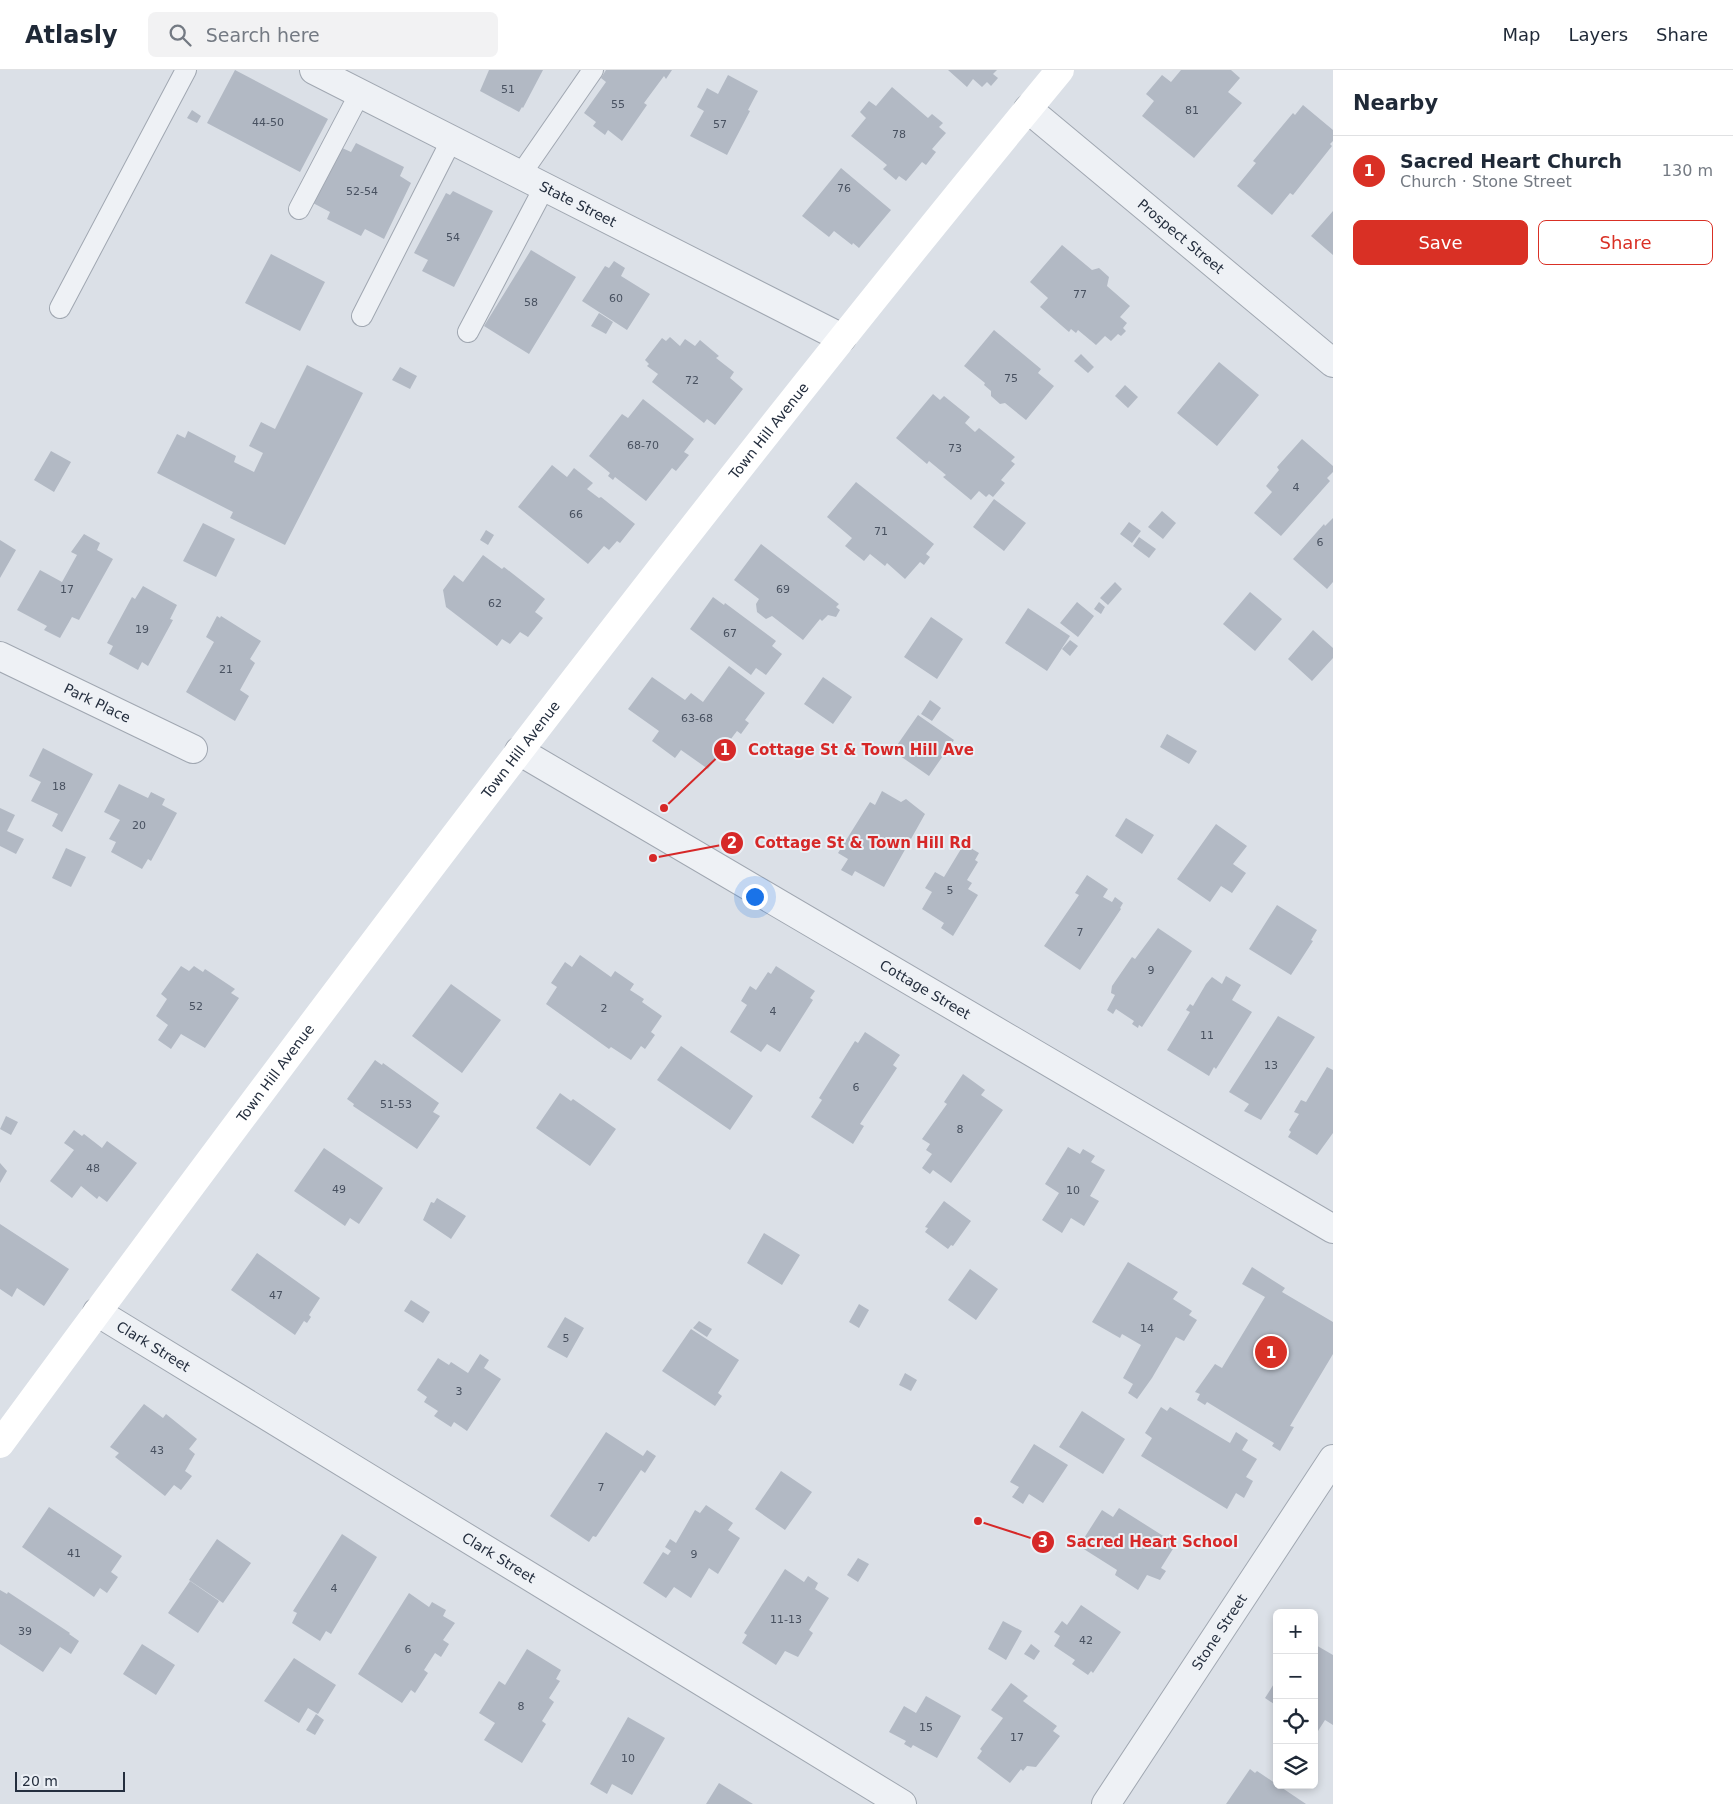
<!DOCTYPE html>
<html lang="en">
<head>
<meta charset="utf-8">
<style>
	:root { --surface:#fff; --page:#f2f2f3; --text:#1f2937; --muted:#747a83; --line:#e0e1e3; --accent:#d93025 }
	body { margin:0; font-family:"DejaVu Sans",sans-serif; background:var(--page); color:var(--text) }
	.controls { position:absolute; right:15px; bottom:15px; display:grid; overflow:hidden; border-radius:8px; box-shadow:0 2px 8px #0003 }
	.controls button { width:45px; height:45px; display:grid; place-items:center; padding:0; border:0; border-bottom:1px solid var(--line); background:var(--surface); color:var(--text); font:25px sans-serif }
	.scale { position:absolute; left:15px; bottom:12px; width:110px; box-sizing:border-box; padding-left:5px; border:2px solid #242e3e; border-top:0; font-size:14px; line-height:18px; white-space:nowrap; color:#242e3e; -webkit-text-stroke:4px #ebeff5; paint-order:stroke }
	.you { position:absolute; left:754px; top:826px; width:18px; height:18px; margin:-12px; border:4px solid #fff; border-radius:50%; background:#1a73e8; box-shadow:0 0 0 8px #1a73e833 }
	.badge { display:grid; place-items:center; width:32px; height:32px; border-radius:50%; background:var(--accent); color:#fff; font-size:16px; font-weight:700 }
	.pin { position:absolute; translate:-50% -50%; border:2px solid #fff; box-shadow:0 1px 5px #0006 }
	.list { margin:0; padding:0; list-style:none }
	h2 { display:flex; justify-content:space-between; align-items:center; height:65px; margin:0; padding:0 20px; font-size:21px }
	h2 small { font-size:16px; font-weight:400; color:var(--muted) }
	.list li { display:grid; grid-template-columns:32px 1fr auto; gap:15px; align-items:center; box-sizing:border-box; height:70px; padding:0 20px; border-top:1px solid var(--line) }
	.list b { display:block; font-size:19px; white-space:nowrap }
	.list p { margin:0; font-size:16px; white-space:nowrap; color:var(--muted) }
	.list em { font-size:16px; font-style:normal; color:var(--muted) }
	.actions { display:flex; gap:10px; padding:15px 20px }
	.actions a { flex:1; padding:11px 0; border:1px solid var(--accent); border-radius:8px; text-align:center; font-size:18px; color:var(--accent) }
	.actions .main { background:var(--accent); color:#fff }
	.icon { flex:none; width:28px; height:28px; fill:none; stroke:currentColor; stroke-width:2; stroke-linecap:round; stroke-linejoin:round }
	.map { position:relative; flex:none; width:1333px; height:1734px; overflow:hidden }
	header { display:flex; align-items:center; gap:30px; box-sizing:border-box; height:70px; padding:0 25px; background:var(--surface); border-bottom:1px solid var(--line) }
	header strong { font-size:24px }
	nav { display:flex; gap:28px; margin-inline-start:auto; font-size:18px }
	.search { width:350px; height:45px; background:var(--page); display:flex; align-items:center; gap:12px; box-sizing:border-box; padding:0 18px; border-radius:8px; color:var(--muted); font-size:19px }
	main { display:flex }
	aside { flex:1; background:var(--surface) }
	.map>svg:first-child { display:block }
	.building { fill:#b2b9c4 }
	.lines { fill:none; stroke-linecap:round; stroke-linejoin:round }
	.lane-casing { stroke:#a0a7b1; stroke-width:22 }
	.street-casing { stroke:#a0a7b1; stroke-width:30 }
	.lane { stroke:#eef1f5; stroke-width:20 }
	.street { stroke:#eef1f5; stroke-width:28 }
	.secondary { stroke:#fff; stroke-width:28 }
	.labels { text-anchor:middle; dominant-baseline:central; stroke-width:4; stroke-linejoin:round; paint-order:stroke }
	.number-label { font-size:11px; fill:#485160 }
	.street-label { font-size:14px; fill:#242e3e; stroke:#ebeff5 }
	.leader { fill:none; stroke:#d62828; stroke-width:2 }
	.callout-dot { fill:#d62828; stroke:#ebeff5; stroke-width:2 }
	.mark-label { font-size:15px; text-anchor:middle; font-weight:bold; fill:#fff }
	.callout-label { font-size:15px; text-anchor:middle; font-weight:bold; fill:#d62828; stroke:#ebeff5; stroke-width:4; stroke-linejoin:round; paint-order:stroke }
</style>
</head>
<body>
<header>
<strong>Atlasly</strong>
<div class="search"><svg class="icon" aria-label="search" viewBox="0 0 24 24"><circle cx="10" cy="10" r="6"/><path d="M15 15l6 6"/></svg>Search here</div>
<nav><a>Map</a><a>Layers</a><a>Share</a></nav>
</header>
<main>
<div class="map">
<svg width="1333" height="1734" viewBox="0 0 1333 1734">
	<rect width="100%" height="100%" fill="#dbe0e7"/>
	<path class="building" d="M235 0 328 49 300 102 207 53Z
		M489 0H543L523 38 522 37 519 42 480 21Z
		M606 0H672L666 9 664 6 644 33 647 35 622 71 608 60 605 65 593 56 596 52 584 43 606 12 601 8Z
		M948 0H997L993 4 998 8 991 16 987 12 982 17 973 9 967 17Z
		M1181 0H1231L1240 8 1228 22 1242 33 1194 88 1142 46 1154 31 1146 24 1162 5 1171 12Z
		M728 5 758 21 748 40 750 41 727 85 690 66 704 41 697 37 707 18 718 24Z
		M892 17 928 48 932 44 943 53 939 57 946 63 932 79 936 82 926 95 922 92 906 111 899 106 896 110 883 99 887 95 851 66 866 48 860 42 869 31 876 36Z
		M1303 35 1333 60V71L1330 74 1332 76 1293 125 1290 123 1272 145 1237 116 1256 93 1253 91 1293 43 1295 45Z
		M192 40 201 46 197 53 187 48Z
		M356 73 404 97 400 106 411 113 384 169 365 159 361 166 327 149 330 142 313 133 340 77 351 82Z
		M841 98 891 140 859 178 853 173 852 175 834 161 829 167 802 146Z
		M453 121 493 141 454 217 422 201 428 190 414 183 446 123 450 125Z
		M1333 141V185L1311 166Z
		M1062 175 1092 200 1099 198 1109 207 1107 216 1130 236 1120 247 1127 253 1123 258 1126 261 1121 266 1118 264 1111 271 1105 266 1096 275 1078 260 1076 263 1071 259 1069 262 1040 237 1048 228 1030 212Z
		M531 180 576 207 529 284 484 256Z
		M271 184 325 212 300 261 245 233Z
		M614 191 625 198 621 206 650 224 627 260 582 231 605 196 609 198Z
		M599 243 613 252 606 264 591 256Z
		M994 260 1041 299 1038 303 1054 316 1026 350 1005 333 1000 334 991 326V321L984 315 985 313 964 296Z
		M670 267 680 276 685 269 695 276 700 270 719 286 716 288 734 302 730 308 743 319 715 355 707 349 704 353 652 312 658 304 647 296 649 294 645 290 662 268 666 271Z
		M1081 284 1094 297 1088 303 1074 291Z
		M1219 292 1259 325 1217 376 1177 343Z
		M307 295 363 323 285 475 230 448 233 442 157 403 177 364 185 368 188 361 236 386 234 392 254 402 263 383 249 376 261 352 275 359Z
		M400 297 417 306 410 319 392 310Z
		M1125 315 1138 327 1128 338 1115 326Z
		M933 324 940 330 944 326 970 347 965 353 975 362 979 358 1015 387 1011 391 1015 394 1001 410 1005 413 993 427 989 424 986 427 979 421 971 430 943 407 946 405 929 391 927 394 896 368Z
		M643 329 694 369 684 382 689 385 676 401 672 398 646 431 615 407 613 410 608 406 610 403 589 386 622 344 628 348Z
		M1302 369 1333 396V402L1327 408 1330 411 1281 466 1254 443 1272 422 1266 416 1279 400 1277 397Z
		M51 381 71 392 54 422 34 410Z
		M552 395 567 407 574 398 593 413 587 419 599 428 601 427 635 454 620 473 617 471 609 480 604 476 588 494 518 437Z
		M856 412 934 474 926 484 930 487 924 495 920 492 905 509 887 493 885 496 870 484 864 491 845 476 852 468 827 447Z
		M994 429 1026 453 1004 481 973 457Z
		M1162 441 1176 453 1163 469 1148 457Z
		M1333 448V512L1327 519 1293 489 1324 454 1325 456Z
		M1129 452 1141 461 1132 473 1120 464Z
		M203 453 235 469 216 507 183 491Z
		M486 460 494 465 488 475 480 470Z
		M84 464 100 473 97 480 113 489 79 550 72 547 60 568 44 560 47 556 17 540 40 500 62 512 77 485 71 482Z
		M1139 467 1156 479 1149 488 1133 476Z
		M0 470 16 480 0 508Z
		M761 474 839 534 836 537 840 540 836 547 828 545 822 551 820 549 803 570 772 546 766 549 757 542 756 534 759 529 734 510Z
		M483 485 502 499 504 497 545 529 535 542 543 548 528 567 520 562 510 574 502 569 497 576 446 537 443 520 454 505 463 512Z
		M1115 512 1122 519 1108 535 1100 528Z
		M143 516 177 535 170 549 173 550 148 596 142 592 138 600 109 584 113 576 107 573 132 527 135 529Z
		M1250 522 1282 549 1255 581 1223 554Z
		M713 527 724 535 725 533 776 571 772 576 782 584 766 605 756 598 751 605 690 559Z
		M1077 532 1094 546 1078 567 1060 553Z
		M1099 532 1105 537 1101 544 1094 539Z
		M1028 538 1070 566 1047 601 1005 573Z
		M217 546 220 548 221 546 261 571 250 589 255 593 240 620 249 626 235 651 186 622 214 572 206 567Z
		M931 547 963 569 937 609 904 587Z
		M1313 560 1333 578V588L1312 611 1288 589Z
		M1070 570 1078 576 1070 586 1062 579Z
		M729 596 765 623 745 650 749 653 741 664 737 661 708 699 681 680 675 688 652 671 659 661 628 639 652 607 685 630 691 623 703 632Z
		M823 607 852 627 833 654 804 634Z
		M930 630 941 638 932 651 921 644Z
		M918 645 954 670 929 706 893 681Z
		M1167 664 1197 681 1189 694 1160 677Z
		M43 678 93 704 62 762 52 756 58 744 31 731 41 712 29 706Z
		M119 714 148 728 151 722 165 729 162 735 177 743 151 791 148 789 142 799 111 782 116 772 109 769 120 750 104 742Z
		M882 721 901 732 906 729 925 744 884 817 855 801 852 806 841 800 848 789 838 783 870 732 875 735Z
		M0 738 15 745 7 761 24 769 16 784 0 776Z
		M1126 748 1154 765 1142 784 1115 766Z
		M1216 754 1247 776 1233 794 1246 803 1232 823 1221 816 1210 832 1177 809Z
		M964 774 979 783 975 790 978 792 967 810 972 813 968 819 978 825 953 866 941 858 944 853 922 839 932 822 925 818 935 802 944 807Z
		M66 778 86 787 71 817 52 808Z
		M1087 805 1108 819 1103 827 1112 832 1115 827 1123 833 1120 838 1121 839 1080 900 1044 876 1079 825 1075 823Z
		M1277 835 1317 860 1311 870 1313 871 1291 905 1249 879Z
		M1158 858 1192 881 1142 957 1139 955 1138 958 1132 954 1134 951 1116 939 1113 944 1107 940 1115 925 1111 923 1112 916 1132 887 1135 889Z
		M580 885 611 907 615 901 634 914 630 920 644 929 642 932 662 946 651 962 655 965 645 979 641 976 631 990 611 977 609 979 546 934 557 917 551 913 565 892 572 897Z
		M181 896 189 901 194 896 203 902 205 899 235 919 231 923 239 928 205 978 181 964 171 979 158 970 168 955 156 946 167 929 161 924Z
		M776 896 815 921 810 928 813 930 780 982 767 974 761 982 730 962 747 935 741 931 750 916 756 920 768 902 771 904Z
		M1226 906 1241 915 1232 930 1252 942 1216 999 1214 997 1209 1006 1167 980 1190 942 1186 940 1190 934 1193 936 1206 914 1212 907 1222 914Z
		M451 914 501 950 462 1003 412 966Z
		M1278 946 1315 967 1261 1050 1244 1041 1249 1034 1229 1022Z
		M865 962 900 985 893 995 897 998 860 1054 864 1056 853 1074 811 1047 822 1030 819 1028 855 971 858 973Z
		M681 976 753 1026 730 1060 657 1010Z
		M375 990 382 995 383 993 439 1033 433 1042 440 1046 417 1079 353 1036 354 1034 347 1029Z
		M1327 997 1333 1000V1063L1317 1085 1288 1067 1291 1062 1289 1060 1299 1044 1294 1042 1301 1030 1306 1032Z
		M963 1004 985 1020 981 1025 1003 1040 951 1113 933 1100 930 1104 922 1098 932 1084 926 1080 930 1074 922 1069 947 1034 944 1032Z
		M560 1023 571 1031 573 1029 616 1059 590 1096 536 1058Z
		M6 1046 18 1052 11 1065 0 1059Z
		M74 1060 82 1066 84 1064 102 1078 107 1071 137 1093 107 1132 99 1126 97 1129 81 1116 72 1128 50 1111 74 1080 64 1073Z
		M1068 1077 1080 1084 1083 1079 1095 1086 1091 1092 1105 1100 1090 1126 1099 1131 1084 1156 1071 1148 1062 1163 1042 1150 1059 1123 1045 1114Z
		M324 1078 383 1118 359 1154 350 1148 345 1156 294 1121Z
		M0 1093 7 1101 0 1113Z
		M437 1128 466 1146 451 1169 423 1150 431 1132 434 1133Z
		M944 1131 971 1151 953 1176 951 1175 948 1179 925 1162 928 1158 925 1157Z
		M0 1154 69 1199 44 1236 17 1218 12 1227 0 1219Z
		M764 1163 800 1185 782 1215 747 1193Z
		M257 1183 320 1228 309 1245 311 1247 307 1253 304 1251 295 1265 231 1220Z
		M1128 1192 1178 1222 1173 1229 1192 1241 1189 1245 1197 1250 1184 1271 1176 1267 1152 1308 1137 1329 1128 1323 1133 1314 1123 1308 1141 1275 1122 1264 1120 1268 1092 1252Z
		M1252 1197 1285 1218 1282 1222 1333 1252V1284L1290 1356 1294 1357 1280 1381 1272 1376 1274 1373 1207 1332 1205 1335 1197 1330 1200 1324 1195 1322 1215 1294 1222 1298 1265 1227 1242 1214Z
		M970 1199 998 1219 976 1250 948 1230Z
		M411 1230 430 1242 423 1253 404 1241Z
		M859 1234 869 1240 859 1258 849 1252Z
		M565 1247 584 1258 567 1288 547 1277Z
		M699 1251 712 1259 707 1267 693 1258Z
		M691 1259 739 1290 718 1323 722 1326 715 1336 662 1301Z
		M480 1284 489 1290 484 1298 501 1309 467 1361 454 1352 451 1357 434 1346 438 1341 424 1332 427 1327 417 1320 438 1288 449 1295 451 1292 468 1303Z
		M905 1303 917 1310 911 1321 899 1315Z
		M144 1334 163 1348 166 1344 197 1369 189 1379 195 1384 185 1401 192 1406 181 1420 174 1415 165 1426 115 1387 119 1383 110 1377Z
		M1161 1337 1167 1341 1170 1337 1230 1373 1236 1362 1248 1370 1242 1380 1257 1389 1246 1407 1253 1411 1244 1428 1236 1423 1227 1439 1141 1386 1152 1368 1145 1363Z
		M1082 1341 1125 1369 1103 1404 1059 1377Z
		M606 1362 643 1386 647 1380 656 1386 645 1403 641 1400 596 1467 593 1466 589 1472 550 1446Z
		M1034 1374 1068 1395 1043 1433 1029 1424 1023 1434 1012 1427 1019 1417 1010 1412Z
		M781 1401 812 1422 785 1460 755 1439Z
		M706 1435 733 1453 728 1460 740 1468 718 1504 709 1498 691 1528 674 1517 666 1528 643 1513 663 1482 668 1485 671 1481 665 1477 670 1469 676 1473 695 1440 700 1443Z
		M49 1437 122 1486 111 1502 118 1507 107 1523 100 1518 94 1527 22 1477Z
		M1119 1438 1176 1474 1161 1498 1166 1501 1160 1510 1147 1505 1138 1520 1115 1505 1117 1500 1079 1476 1102 1440 1113 1447Z
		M342 1464 377 1487 331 1564 326 1561 320 1571 292 1553 297 1543 293 1541Z
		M217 1469 251 1493 223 1533 189 1510Z
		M858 1488 869 1494 858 1512 847 1505Z
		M785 1499 804 1512 808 1506 818 1513 815 1519 829 1528 809 1560 813 1563 798 1587 785 1581 776 1595 742 1573 747 1565 744 1563Z
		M190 1511 219 1531 198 1563 168 1543Z
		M0 1520 7 1524 8 1522 70 1563 69 1564 79 1571 71 1584 60 1577 43 1602 0 1574Z
		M409 1523 429 1537 432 1532 446 1540 443 1546 455 1553 443 1570 449 1574 441 1587 435 1583 424 1600 428 1603 415 1623 411 1620 402 1633 358 1604Z
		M1081 1535 1121 1562 1093 1603 1091 1601 1088 1605 1072 1594 1075 1590 1054 1576 1060 1566 1054 1562 1062 1551 1067 1555Z
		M1003 1551 1022 1561 1006 1590 988 1579Z
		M142 1574 175 1595 156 1625 123 1604Z
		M1031 1574 1040 1581 1034 1590 1024 1584Z
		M1314 1574 1333 1585V1655L1325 1650 1318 1661 1314 1659Z
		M527 1579 561 1600 556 1609 560 1611 549 1628 554 1632 542 1651 546 1654 522 1693 484 1670 495 1653 479 1643 499 1611 505 1615Z
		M294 1588 336 1615 318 1644 308 1638 299 1653 264 1631Z
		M1277 1609V1636L1265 1628Z
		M1011 1613 1028 1626 1023 1631 1057 1656 1053 1661 1060 1666 1036 1697 1027 1696 1023 1701 1021 1699 1010 1713 977 1688 982 1681 980 1679 1003 1648 991 1640Z
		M926 1626 961 1646 937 1688 913 1675 911 1678 904 1674 906 1671 889 1662 904 1636 916 1643Z
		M316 1644 324 1650 315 1665 306 1660Z
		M628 1647 665 1668 632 1725 612 1714 607 1724 590 1714Z
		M1250 1699 1255 1703 1257 1701 1306 1734H1226Z
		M719 1713 753 1734H706Z"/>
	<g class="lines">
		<defs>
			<path id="lane" d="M521 104 593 0
				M299 139 360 23
				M60 238 186 0
				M362 246 452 69
				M468 262 545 116"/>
			<g id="street">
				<path id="s1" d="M314 0 842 268"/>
				<path id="s2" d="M1028 39 1333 293"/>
				<path id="s3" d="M0 586 193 679"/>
				<path id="s4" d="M519 681 1333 1159"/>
				<path id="s5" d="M97 1242 902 1734"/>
				<path id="s6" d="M1106 1734 1333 1389"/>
			</g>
		</defs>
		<use href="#lane" class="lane-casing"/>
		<use href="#street" class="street-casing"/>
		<use href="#lane" class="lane"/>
		<use href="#street" class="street"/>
		<path class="secondary" id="s7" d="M0 1374C343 908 692 446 1060 0"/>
	</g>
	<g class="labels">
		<g class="number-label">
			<text x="508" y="19">51</text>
			<text x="618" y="34">55</text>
			<text x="1192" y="40">81</text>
			<text x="268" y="52">44-50</text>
			<text x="720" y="54">57</text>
			<text x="899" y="64">78</text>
			<text x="844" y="118">76</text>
			<text x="362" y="121">52-54</text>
			<text x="453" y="167">54</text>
			<text x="1080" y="224">77</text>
			<text x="616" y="228">60</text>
			<text x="531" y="232">58</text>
			<text x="1011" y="308">75</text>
			<text x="692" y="310">72</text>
			<text x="643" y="375">68-70</text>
			<text x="955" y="378">73</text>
			<text x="1296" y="417">4</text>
			<text x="576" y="444">66</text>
			<text x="881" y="461">71</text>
			<text x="1320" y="472">6</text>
			<text x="67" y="519">17</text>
			<text x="783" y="519">69</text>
			<text x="495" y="533">62</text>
			<text x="142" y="559">19</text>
			<text x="730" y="563">67</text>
			<text x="226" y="599">21</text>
			<text x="697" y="648">63-68</text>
			<text x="59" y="716">18</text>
			<text x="139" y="755">20</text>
			<text x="950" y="820">5</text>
			<text x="1080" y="862">7</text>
			<text x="1151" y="900">9</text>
			<text x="196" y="936">52</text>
			<text x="604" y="938">2</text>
			<text x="773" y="941">4</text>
			<text x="1207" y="965">11</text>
			<text x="1271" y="995">13</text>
			<text x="856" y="1017">6</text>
			<text x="396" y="1034">51-53</text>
			<text x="960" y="1059">8</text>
			<text x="93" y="1098">48</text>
			<text x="339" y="1119">49</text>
			<text x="1073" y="1120">10</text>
			<text x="276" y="1225">47</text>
			<text x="1147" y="1258">14</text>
			<text x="566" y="1268">5</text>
			<text x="459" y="1321">3</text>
			<text x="157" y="1380">43</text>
			<text x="601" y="1417">7</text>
			<text x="74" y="1483">41</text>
			<text x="694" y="1484">9</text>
			<text x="334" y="1518">4</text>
			<text x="786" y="1549">11-13</text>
			<text x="25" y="1561">39</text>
			<text x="1086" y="1570">42</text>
			<text x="408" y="1579">6</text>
			<text x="521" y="1636">8</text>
			<text x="926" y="1657">15</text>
			<text x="1017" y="1667">17</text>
			<text x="628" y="1688">10</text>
		</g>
		<g class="street-label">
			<text stroke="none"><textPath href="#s1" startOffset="296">State Street</textPath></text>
			<text stroke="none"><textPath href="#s2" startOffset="199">Prospect Street</textPath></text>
			<text stroke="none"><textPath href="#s7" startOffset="1272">Town Hill Avenue</textPath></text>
			<text stroke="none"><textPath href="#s3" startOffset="108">Park Place</textPath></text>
			<text stroke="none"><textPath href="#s7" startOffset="868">Town Hill Avenue</textPath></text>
			<text stroke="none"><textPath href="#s4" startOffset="471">Cottage Street</textPath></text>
			<text stroke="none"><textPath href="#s7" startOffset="462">Town Hill Avenue</textPath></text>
			<text stroke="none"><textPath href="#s5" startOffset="66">Clark Street</textPath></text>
			<text stroke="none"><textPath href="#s5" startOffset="471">Clark Street</textPath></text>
			<text stroke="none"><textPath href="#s6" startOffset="206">Stone Street</textPath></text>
		</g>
	</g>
	<path class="leader" d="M664 738L725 680M653 788L732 773M978 1451L1043 1472"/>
	<g class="callout-dot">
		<circle cx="664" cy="738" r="5"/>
		<circle cx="653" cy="788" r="5"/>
		<circle cx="978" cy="1451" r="5"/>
		<circle cx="725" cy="680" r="12"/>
		<circle cx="732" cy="773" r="12"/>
		<circle cx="1043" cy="1472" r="12"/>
	</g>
	<g class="mark-label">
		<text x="725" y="685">1</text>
		<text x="732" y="778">2</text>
		<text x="1043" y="1477">3</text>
	</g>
	<g class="callout-label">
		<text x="861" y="685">Cottage St &amp; Town Hill Ave</text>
		<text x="863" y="778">Cottage St &amp; Town Hill Rd</text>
		<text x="1152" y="1477">Sacred Heart School</text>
	</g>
</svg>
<div class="controls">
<button>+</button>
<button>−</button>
<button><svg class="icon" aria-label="locate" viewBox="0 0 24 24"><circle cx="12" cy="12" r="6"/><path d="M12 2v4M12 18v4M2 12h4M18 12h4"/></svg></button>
<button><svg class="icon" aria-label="layers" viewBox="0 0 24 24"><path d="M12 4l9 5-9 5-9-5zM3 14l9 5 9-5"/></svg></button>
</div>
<div class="scale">20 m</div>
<div class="you"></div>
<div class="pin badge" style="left:1271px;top:1282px">1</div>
</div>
<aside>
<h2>Nearby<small></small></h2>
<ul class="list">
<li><span class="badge">1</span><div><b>Sacred Heart Church</b><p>Church · Stone Street</p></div><em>130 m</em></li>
</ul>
<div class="actions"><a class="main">Save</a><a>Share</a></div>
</aside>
</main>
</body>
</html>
